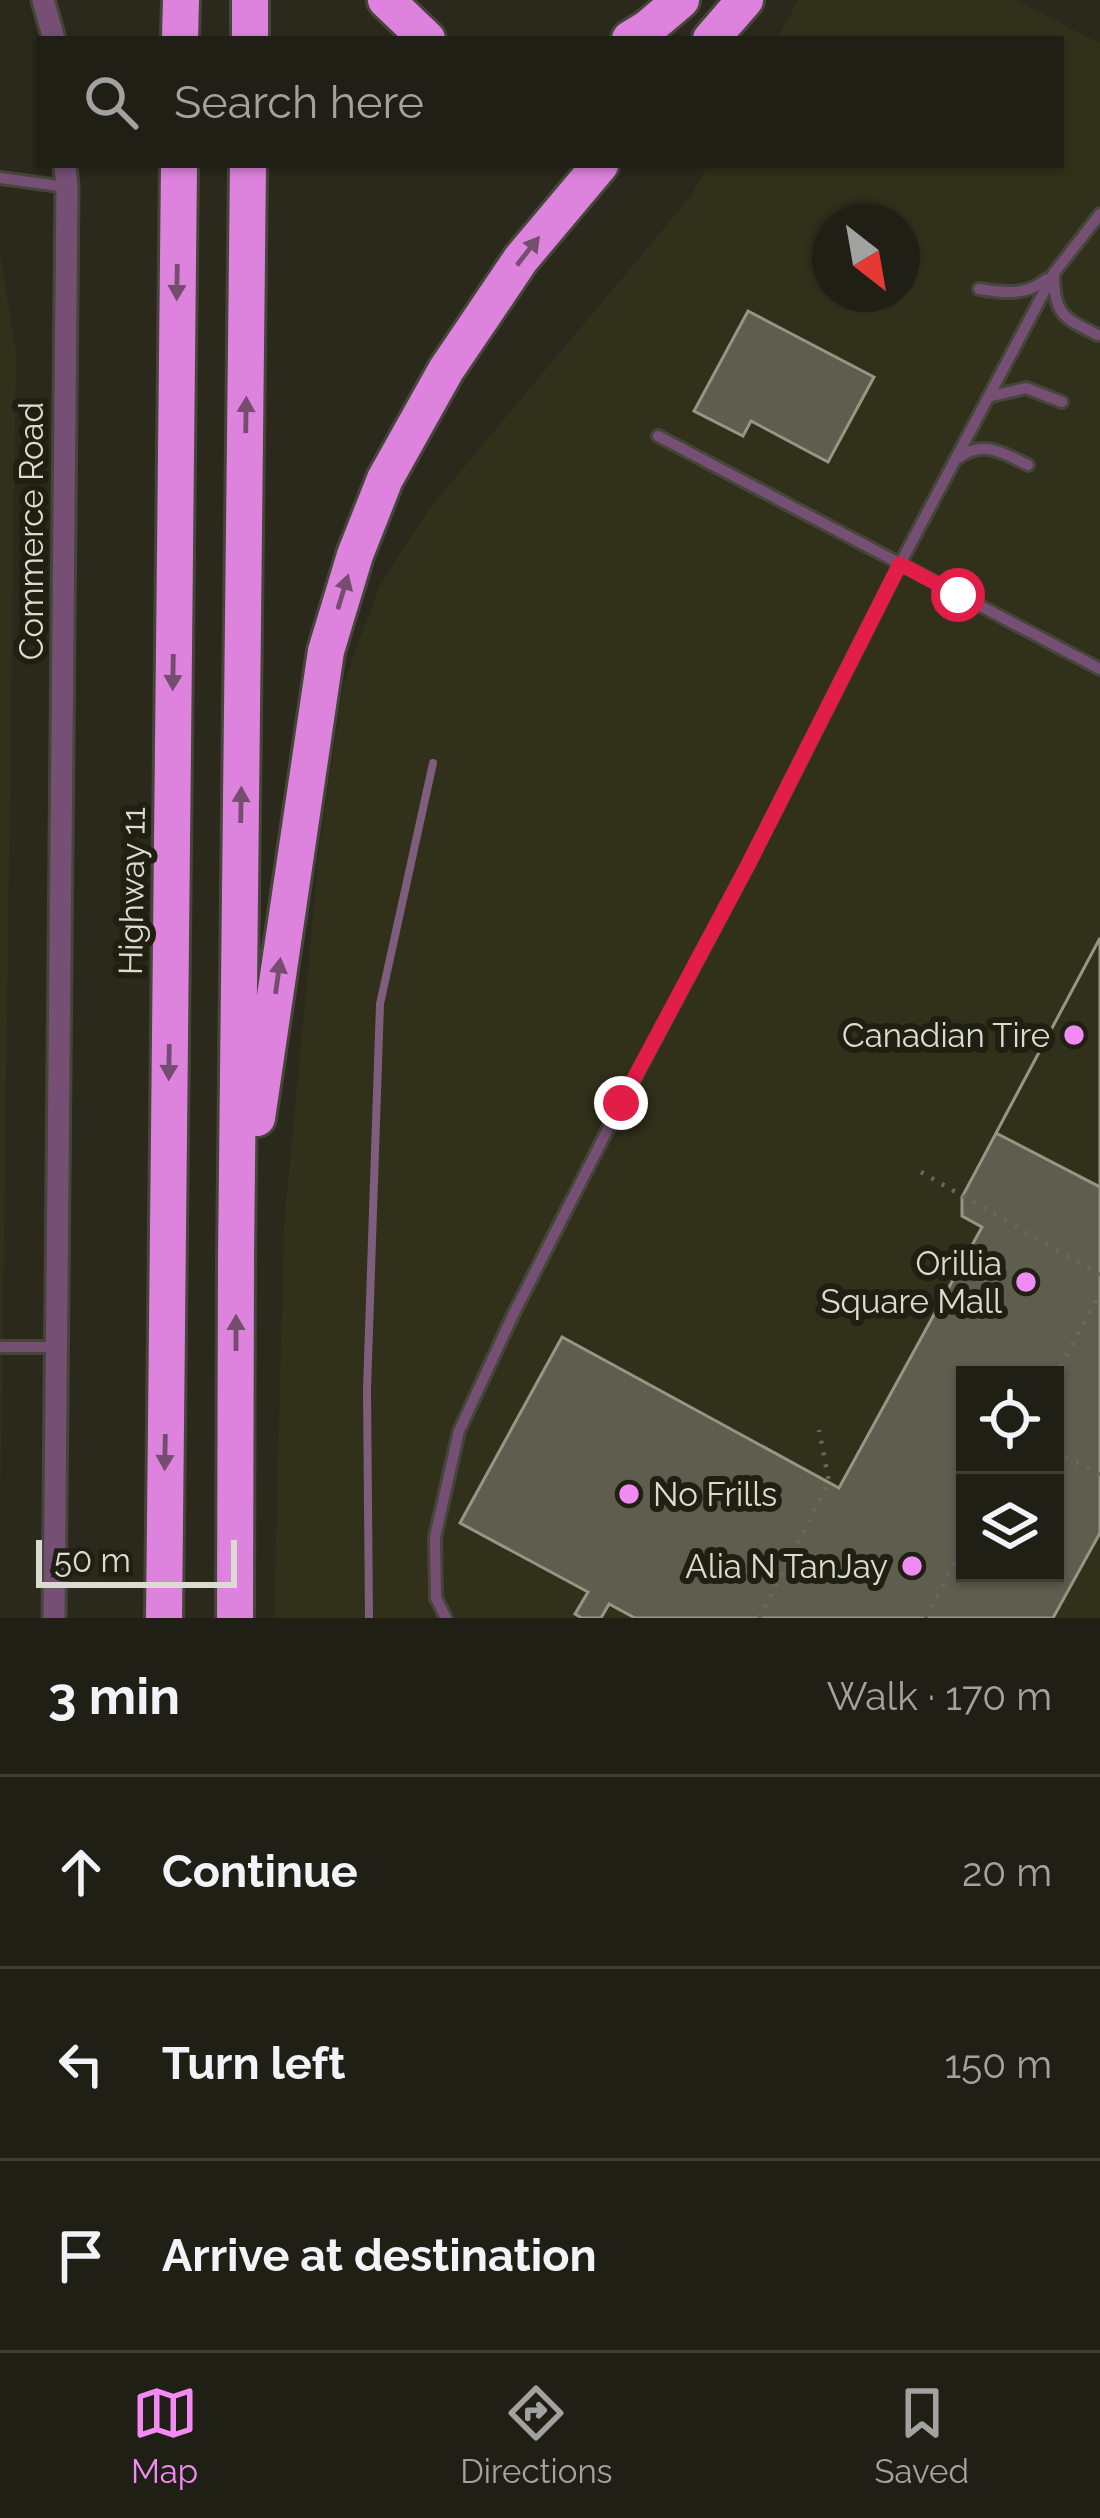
<!DOCTYPE html>
<html lang="en">
<head>
<meta charset="utf-8">
<style>
	:root { --surface:#201f15; --page:#28271e; --text:#f1f3f6; --muted:#a2a2a0; --line:#3d3d34; --accent:#f28af3 }
	body { margin:0; font-family:Raleway,sans-serif; background:var(--page); color:var(--text) }
	.controls { position:absolute; right:36px; bottom:36px; display:grid; overflow:hidden; border-radius:0px; box-shadow:0 3px 9px #0004 }
	.controls button { width:108px; height:108px; display:grid; place-items:center; padding:0; border:0; border-bottom:3px solid var(--line); background:var(--surface); color:var(--text); font:60px sans-serif }
	.compass { position:absolute; left:812px; top:204px; width:108px; height:108px; border-radius:50%; background:var(--surface); box-shadow:0 3px 9px #0004; rotate:149deg }
	.scale { position:absolute; left:36px; bottom:30px; width:201px; box-sizing:border-box; padding-left:12px; border:6px solid #dbdbd2; border-top:0; font-size:33px; line-height:42px; white-space:nowrap; color:#dbdbd2; -webkit-text-stroke:9px #202012; paint-order:stroke }
	.stop { position:absolute; width:36px; height:36px; margin:-27px; border:9px solid #e11d48; border-radius:50%; background:#fff }
	.stop.end { background:#e11d48; border-color:#fff; box-shadow:0 3px 12px #0008 }
	.list { margin:0; padding:0; list-style:none }
	h2 { display:flex; justify-content:space-between; align-items:center; height:156px; margin:0; padding:0 48px; font-size:51px }
	h2 small { font-size:39px; font-weight:400; color:var(--muted) }
	.list li { display:grid; grid-template-columns:78px 1fr auto; gap:36px; align-items:center; box-sizing:border-box; height:192px; padding:0 48px; border-top:3px solid var(--line) }
	.list b { display:block; font-size:45px; white-space:nowrap }
	.list em { font-size:39px; font-style:normal; color:var(--muted) }
	.icon { flex:none; width:66px; height:66px; fill:none; stroke:currentColor; stroke-width:2; stroke-linecap:round; stroke-linejoin:round }
	.map { position:relative; flex:none; width:1100px; height:1618px; overflow:hidden }
	.search { position:absolute; background:var(--surface); box-shadow:0 3px 9px #0004; left:36px; right:36px; top:36px; height:132px; display:flex; align-items:center; gap:30px; box-sizing:border-box; padding:0 42px; border-radius:0px; color:var(--muted); font-size:45px }
	.sheet { height:732px; background:var(--surface) }
	nav { display:flex; justify-content:space-around; align-items:center; box-sizing:border-box; height:168px; border-top:3px solid var(--line); background:var(--surface); font-size:33px; color:var(--muted) }
	nav a { display:grid; justify-items:center; gap:6px }
	nav .on { color:var(--accent) }
	.map>svg:first-child { display:block }
	.built { fill:#31301b; fill-rule:evenodd }
	.lines { fill:none; stroke-linecap:round; stroke-linejoin:round }
	.stream { stroke:#7f5d7d; stroke-width:8 }
	.building { fill:#5e5d4e; stroke:#969685; stroke-width:3; fill-rule:evenodd }
	.service-casing { stroke:#464539; stroke-width:16 }
	.minor-casing { stroke:#464539; stroke-width:27 }
	.motorway-casing { stroke:#464539; stroke-width:42 }
	.path { stroke:#68685c; stroke-width:4.5; stroke-dasharray:3 9; stroke-linecap:butt }
	.service { stroke:#755074; stroke-width:10 }
	.minor { stroke:#755074; stroke-width:21 }
	.motorway { stroke:#dd83de; stroke-width:36 }
	.oneway { fill:#754d6e }
	.route { stroke:#e11d48; stroke-width:15 }
	.poi-dot { fill:#f28af3; stroke:#202012; stroke-width:4.5 }
	.labels { text-anchor:middle; dominant-baseline:central; stroke-width:12; stroke-linejoin:round; paint-order:stroke }
	.street-label { font-size:33px; fill:#dbdbd2; stroke:#202012 }
	.poi-label { font-size:33px; fill:#dbdbd2; stroke:#202012; text-anchor:end }
</style>
</head>
<body>
<div class="map">
<svg width="1100" height="1618" viewBox="0 0 1100 1618">
	<rect width="100%" height="100%" fill="#2a291c"/>
	<path class="built" d="M798 0H1015L1100 43V1618H274L284 1225 320 840 344 682 379 587 429 509 690 197 708 165H1061V39H777ZM830 222H902V294H830ZM965 1375H1055V1573H965Z
		M0 254 16 351 0 1537Z"/>
	<g class="lines">
		<path class="stream" d="M369 1618 367 1389 380 1004 433 763"/>
	</g>
	<path class="building" d="M748 311 874 377 828 462 751 421 743 436 694 411Z
		M1100 938V1533L1053 1618H635L609 1604 601 1618H582L575 1614 588 1592 460 1523 562 1337 839 1488 982 1227 962 1216V1197ZM965 1375H1055V1573H965Z
		M1100 938V1187L996 1133Z"/>
	<g class="lines">
		<defs>
			<path id="service" d="M0 178 67 187
				M1054 276C1054 315 1065 319 1098 335
				M979 289C1004 293 1026 296 1047 279
				M988 397 1026 388 1062 402
				M658 436 1100 669
				M958 458C983 439 1003 453 1028 465
				M0 1347H56
				M446 1618 436 1598 435 1537 459 1431 472 1403 513 1315 612 1121 748 865 900 564 1054 273 1100 214"/>
			<path id="minor" d="M43 0 54 39
				M54 1618 67 187 65 165"/>
			<path id="motorway" d="M386 0 427 39
				M180 39 181 0
				M250 39V0
				M630 39 648 28 681 0
				M711 39 745 0
				M257 1118 326 651 355 555 385 479 446 370 521 259 600 165
				M164 1618 179 165
				M235 1618 236 1258 248 165"/>
		</defs>
		<use href="#service" class="service-casing"/>
		<use href="#minor" class="minor-casing"/>
		<use href="#motorway" class="motorway-casing"/>
		<path class="path" d="M921 1172 1100 1275
			M1055 1377 1100 1293
			M1055 1451 1100 1475
			M759 1618 829 1482 819 1430
			M925 1618 965 1544"/>
		<use href="#service" class="service"/>
		<use href="#minor" class="minor"/>
		<use href="#motorway" class="motorway"/>
	</g>
	<defs><path id="oneway-solid" d="M-6-.8H1V-3.2L6.5 0L1 3.2V.8H-6Z" transform="scale(3)"/></defs>
	<g class="oneway">
		<use href="#oneway-solid" transform="translate(528 251) rotate(-52)"/>
		<use href="#oneway-solid" transform="translate(177 282) rotate(91)"/>
		<use href="#oneway-solid" transform="translate(246 415) rotate(-89)"/>
		<use href="#oneway-solid" transform="translate(343 592) rotate(-73)"/>
		<use href="#oneway-solid" transform="translate(173 672) rotate(91)"/>
		<use href="#oneway-solid" transform="translate(241 805) rotate(-89)"/>
		<use href="#oneway-solid" transform="translate(278 976) rotate(-82)"/>
		<use href="#oneway-solid" transform="translate(169 1062) rotate(91)"/>
		<use href="#oneway-solid" transform="translate(236 1333) rotate(-90)"/>
		<use href="#oneway-solid" transform="translate(165 1452) rotate(91)"/>
	</g>
	<g class="lines">
		<path class="route" d="M621 1103 748 865 900 564 958 595"/>
	</g>
	<g class="poi-dot">
		<circle cx="1074" cy="1035" r="12"/>
		<circle cx="1026" cy="1282" r="12"/>
		<circle cx="629" cy="1494" r="12"/>
		<circle cx="912" cy="1566" r="12"/>
	</g>
	<g class="labels">
		<g class="street-label">
			<text transform="translate(31 531) rotate(-90)">Commerce Road</text>
			<text transform="translate(132 891) rotate(-89)">Highway 11</text>
		</g>
		<g class="poi-label">
			<text x="1050" y="1035">Canadian Tire</text>
			<text x="1002" y="1263">Orillia<tspan x="1002" dy="38">Square Mall</tspan></text>
			<text x="653" y="1494" text-anchor="start">No Frills</text>
			<text x="888" y="1566">Alia N TanJay</text>
		</g>
	</g>
</svg>
<div class="controls">
<button><svg class="icon" aria-label="locate" viewBox="0 0 24 24"><circle cx="12" cy="12" r="6"/><path d="M12 2v4M12 18v4M2 12h4M18 12h4"/></svg></button>
<button><svg class="icon" aria-label="layers" viewBox="0 0 24 24"><path d="M12 4l9 5-9 5-9-5zM3 14l9 5 9-5"/></svg></button>
</div>
<svg class="compass" viewBox="-18 -18 36 36"><path d="M0-13l5 13h-10z" fill="#e53935"/><path d="M0 13l5-13h-10z" fill="#a2a2a0"/></svg>
<div class="scale">50 m</div>
<div class="stop" style="left:958px;top:595px"></div>
<div class="stop end" style="left:621px;top:1103px"></div>
<div class="search"><svg class="icon" aria-label="search" viewBox="0 0 24 24"><circle cx="10" cy="10" r="6"/><path d="M15 15l6 6"/></svg>Search here</div>
</div>
<section class="sheet">
<h2>3 min<small>Walk · 170 m</small></h2>
<ul class="list">
<li><svg class="icon" aria-label="ahead" viewBox="0 0 24 24"><path d="M12 20V5M6 11l6-6 6 6"/></svg><div><b>Continue</b></div><em>20 m</em></li>
<li><svg class="icon" aria-label="left" viewBox="0 0 24 24"><path d="M17 20v-9H6M10 6l-5 5 5 5"/></svg><div><b>Turn left</b></div><em>150 m</em></li>
<li><svg class="icon" aria-label="arrive" viewBox="0 0 24 24"><path d="M6 21V4h12l-3 4 3 4H6"/></svg><div><b>Arrive at destination</b></div></li>
</ul>
</section>
<nav>
<a class="on"><svg class="icon" aria-label="map" viewBox="0 0 24 24"><path d="M3 6l6-2 6 2 6-2v14l-6 2-6-2-6 2zM9 4v14M15 6v14"/></svg>Map</a>
<a><svg class="icon" aria-label="directions" viewBox="0 0 24 24"><path d="M12 3l9 9-9 9-9-9zM9 14v-3h6M13 9l2 2-2 2"/></svg>Directions</a>
<a><svg class="icon" aria-label="saved" viewBox="0 0 24 24"><path d="M7 4h10v16l-5-4-5 4z"/></svg>Saved</a>
</nav>
</body>
</html>
